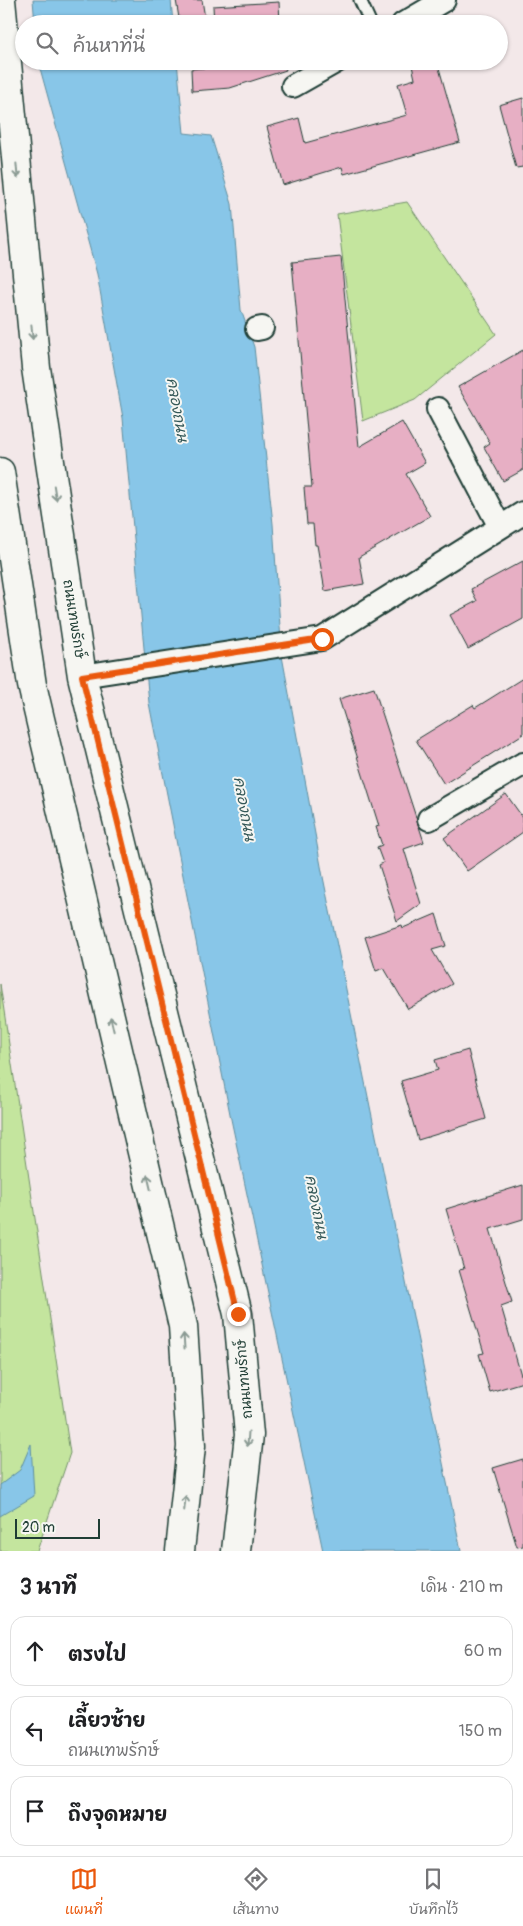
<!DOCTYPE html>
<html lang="th">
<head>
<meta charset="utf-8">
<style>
	:root { --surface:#fff; --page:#f2f2f2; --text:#202124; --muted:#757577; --line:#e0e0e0; --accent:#ea580c }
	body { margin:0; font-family:Pangolin,"Playpen Sans Thai",sans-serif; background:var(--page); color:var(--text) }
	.scale { position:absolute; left:15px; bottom:12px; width:85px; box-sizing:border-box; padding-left:5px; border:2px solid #1f3d34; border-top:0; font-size:14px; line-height:18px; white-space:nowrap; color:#1f3d34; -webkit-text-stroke:4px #f6f6f2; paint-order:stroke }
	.stop { position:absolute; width:15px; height:15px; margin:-11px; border:4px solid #ea580c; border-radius:50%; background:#fff }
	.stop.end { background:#ea580c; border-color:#fff; box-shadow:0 1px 5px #0008 }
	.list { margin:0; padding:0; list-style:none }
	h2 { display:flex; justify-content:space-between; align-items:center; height:65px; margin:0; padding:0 20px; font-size:21px }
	h2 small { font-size:16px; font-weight:400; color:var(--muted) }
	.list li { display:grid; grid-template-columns:32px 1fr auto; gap:15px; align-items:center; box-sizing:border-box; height:70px; margin:0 10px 10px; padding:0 10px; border:1px solid var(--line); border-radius:15px }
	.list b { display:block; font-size:19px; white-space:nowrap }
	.list p { margin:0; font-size:16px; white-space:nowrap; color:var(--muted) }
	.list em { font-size:16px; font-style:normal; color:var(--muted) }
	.icon { flex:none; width:28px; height:28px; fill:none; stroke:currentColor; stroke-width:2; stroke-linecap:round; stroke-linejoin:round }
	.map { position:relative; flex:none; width:523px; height:1551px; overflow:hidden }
	.search { position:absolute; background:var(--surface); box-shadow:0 1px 4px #0004; left:15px; right:15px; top:15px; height:55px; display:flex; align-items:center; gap:12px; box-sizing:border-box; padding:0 18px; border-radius:28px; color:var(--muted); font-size:19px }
	.sheet { height:305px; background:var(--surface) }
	nav { display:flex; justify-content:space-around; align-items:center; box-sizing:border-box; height:70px; border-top:1px solid var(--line); background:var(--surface); font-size:14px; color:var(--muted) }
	nav a { display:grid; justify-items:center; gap:2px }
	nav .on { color:var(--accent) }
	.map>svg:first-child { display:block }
	.green { fill:#c4e59e; stroke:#729169 }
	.water { fill:#88c6e8; stroke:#5e8fa0 }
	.building { fill:#e7afc4; stroke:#1f3d34 }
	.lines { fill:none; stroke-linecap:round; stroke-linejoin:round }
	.service-casing { stroke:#1f3d34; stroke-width:15 }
	.minor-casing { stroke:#1f3d34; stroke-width:26 }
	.secondary-casing { stroke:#1f3d34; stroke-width:31 }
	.service { stroke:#f6f6f2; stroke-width:11 }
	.minor { stroke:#f6f6f2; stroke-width:22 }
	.secondary { stroke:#f6f6f2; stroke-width:28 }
	.oneway { stroke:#8a9a93 }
	.route { stroke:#ea580c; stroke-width:6 }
	.labels { text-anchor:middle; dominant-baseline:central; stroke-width:4; stroke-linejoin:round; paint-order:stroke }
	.street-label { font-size:14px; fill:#1f3d34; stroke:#f6f6f2 }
	.water-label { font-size:15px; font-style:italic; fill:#345858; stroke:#f6f6f2 }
</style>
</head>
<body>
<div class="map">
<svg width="523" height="1551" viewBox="0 0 523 1551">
	<rect width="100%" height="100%" fill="#f3e8e9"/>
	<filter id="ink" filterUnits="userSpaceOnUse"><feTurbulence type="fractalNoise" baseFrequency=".02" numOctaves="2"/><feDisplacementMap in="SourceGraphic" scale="10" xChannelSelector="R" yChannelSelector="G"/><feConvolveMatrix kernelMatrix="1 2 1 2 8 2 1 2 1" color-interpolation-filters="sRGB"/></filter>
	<g filter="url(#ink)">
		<path class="green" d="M407 202 496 334 415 400 363 421 337 214Z
			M0 984 70 1453 37 1551H0Z"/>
		<path class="water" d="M33 0H171L173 24H35Z
			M38 61H177L184 133 211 136 232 204 241 310 254 347 273 524 282 656 323 877 461 1551H323L231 1119 149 703 123 418 97 274Z
			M31 1444 34 1496 0 1516V1485L20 1470Z"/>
		<path class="building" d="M176 0H202L206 24H180Z
			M279 2 280 24H214L213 6Z
			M242 61H283L286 70 230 88 192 91 191 69 243 65Z
			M411 61H437L460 142 344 174 342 167 283 185 267 127 299 118 305 143 407 115 398 84 415 79Z
			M523 98V167L516 168 499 105Z
			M341 257 359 447 402 422 425 463 406 474 430 516 359 557 364 584 325 591 317 545H315L313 524H307L304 487H312L292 262Z
			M523 350V470L503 481 484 447 490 443 458 387Z
			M523 561V619L468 649 450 615 477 601 471 589Z
			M523 678V734L444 784 416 740 473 705 475 708Z
			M374 688 424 842 404 849 421 904 397 921 379 865 383 863 377 847 382 845 376 827 379 826 339 699Z
			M506 794 523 818V832L467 871 444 838Z
			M436 914 446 946 432 950 452 984 408 1009 384 968 376 971 365 937 402 925 403 928Z
			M468 1050 486 1119 418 1140 401 1081 438 1070 435 1060Z
			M523 1185V1219L490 1229 512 1302 501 1306 523 1382 490 1392 479 1354 484 1353 459 1270 464 1269 446 1209Z
			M523 1459V1546L517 1547 493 1468Z"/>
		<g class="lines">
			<defs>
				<path id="service" d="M360 0 371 24"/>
				<path id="minor" d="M403 24 444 0
					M293 86 337 61
					M257 329 262 328
					M438 409 500 527
					M82 676 322 639 523 513
					M429 819 523 764"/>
				<path id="secondary" d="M1 0 36 368 82 676 238 1314 249 1435 236 1551
					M0 472 32 685 183 1326 191 1446 180 1551"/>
			</defs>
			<use href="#service" class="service-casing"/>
			<use href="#minor" class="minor-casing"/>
			<use href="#secondary" class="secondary-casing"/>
			<use href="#service" class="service"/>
			<use href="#minor" class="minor"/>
			<use href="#secondary" class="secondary"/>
		</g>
		<defs><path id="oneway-shaft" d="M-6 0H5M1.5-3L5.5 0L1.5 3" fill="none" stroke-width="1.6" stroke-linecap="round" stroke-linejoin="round" transform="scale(1.25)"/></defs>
		<g class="oneway">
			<use href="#oneway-shaft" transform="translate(17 171) rotate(85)"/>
			<use href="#oneway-shaft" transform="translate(32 332) rotate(85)"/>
			<use href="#oneway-shaft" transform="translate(55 493) rotate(81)"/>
			<use href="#oneway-shaft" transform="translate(112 1024) rotate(-103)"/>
			<use href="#oneway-shaft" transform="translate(149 1182) rotate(-103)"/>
			<use href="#oneway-shaft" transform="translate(184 1341) rotate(-94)"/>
			<use href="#oneway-shaft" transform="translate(248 1439) rotate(94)"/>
			<use href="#oneway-shaft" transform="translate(185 1503) rotate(-84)"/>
		</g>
	</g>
	<g class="lines" filter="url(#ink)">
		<path class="route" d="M238 1314 82 676 322 639"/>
	</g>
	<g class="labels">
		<g class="street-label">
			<text transform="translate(74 619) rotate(81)">ถนนเทพรักษ์</text>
			<text transform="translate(244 1379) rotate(-95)">ถนนเทพรักษ์</text>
		</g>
		<g class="water-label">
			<text transform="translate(177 410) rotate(80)">คลองถนน</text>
			<text transform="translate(244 809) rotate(80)">คลองถนน</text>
			<text transform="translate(316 1207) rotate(79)">คลองถนน</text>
		</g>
	</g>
</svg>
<div class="scale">20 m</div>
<div class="stop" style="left:322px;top:639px"></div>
<div class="stop end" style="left:238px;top:1314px"></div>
<div class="search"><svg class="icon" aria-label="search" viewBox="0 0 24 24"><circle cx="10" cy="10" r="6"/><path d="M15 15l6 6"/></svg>ค้นหาที่นี่</div>
</div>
<section class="sheet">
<h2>3 นาที<small>เดิน · 210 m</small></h2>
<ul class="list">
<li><svg class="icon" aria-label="ahead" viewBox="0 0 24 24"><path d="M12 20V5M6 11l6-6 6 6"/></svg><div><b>ตรงไป</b></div><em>60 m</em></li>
<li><svg class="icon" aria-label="left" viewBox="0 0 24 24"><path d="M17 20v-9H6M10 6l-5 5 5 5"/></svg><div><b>เลี้ยวซ้าย</b><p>ถนนเทพรักษ์</p></div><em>150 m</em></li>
<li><svg class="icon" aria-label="arrive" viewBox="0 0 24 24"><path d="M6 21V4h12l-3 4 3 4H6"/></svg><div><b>ถึงจุดหมาย</b></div></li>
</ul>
</section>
<nav>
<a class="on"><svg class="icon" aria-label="map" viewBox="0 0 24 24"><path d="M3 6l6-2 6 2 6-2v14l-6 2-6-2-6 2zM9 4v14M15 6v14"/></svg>แผนที่</a>
<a><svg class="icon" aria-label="directions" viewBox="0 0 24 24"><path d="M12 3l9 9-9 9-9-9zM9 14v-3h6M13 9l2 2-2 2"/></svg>เส้นทาง</a>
<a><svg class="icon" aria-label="saved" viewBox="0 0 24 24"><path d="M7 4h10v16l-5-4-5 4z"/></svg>บันทึกไว้</a>
</nav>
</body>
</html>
